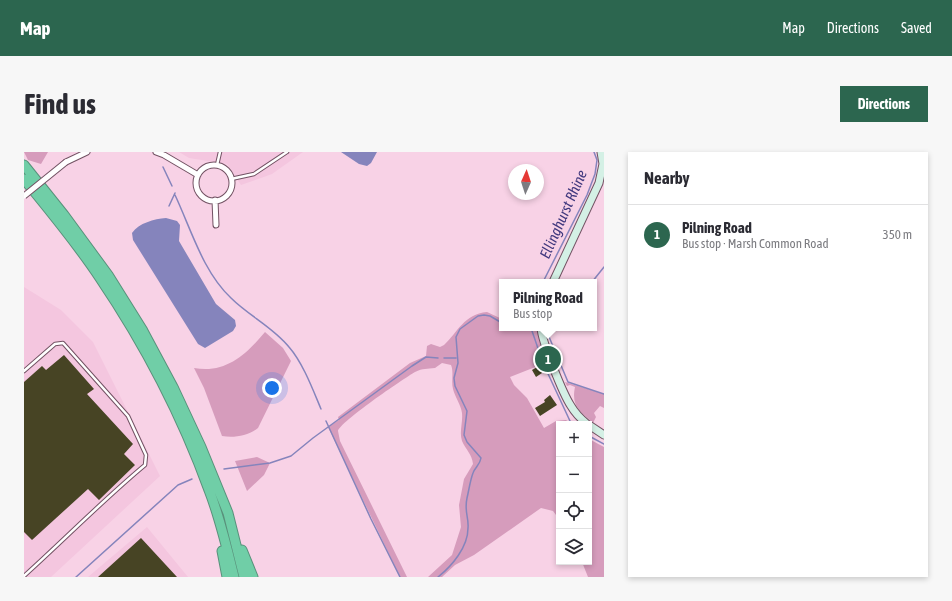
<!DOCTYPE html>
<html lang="en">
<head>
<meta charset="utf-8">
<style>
	:root { --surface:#fff; --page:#f7f7f7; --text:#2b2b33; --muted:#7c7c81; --line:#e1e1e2; --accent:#2c664f }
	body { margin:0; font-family:"Asap Condensed",sans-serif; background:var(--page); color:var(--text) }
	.controls { position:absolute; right:12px; bottom:12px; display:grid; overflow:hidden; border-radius:0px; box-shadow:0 2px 6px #0003 }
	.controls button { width:36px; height:36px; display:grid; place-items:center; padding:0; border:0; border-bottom:1px solid var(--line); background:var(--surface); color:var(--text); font:20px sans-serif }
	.compass { position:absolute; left:484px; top:12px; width:36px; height:36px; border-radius:50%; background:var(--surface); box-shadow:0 2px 6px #0003; rotate:3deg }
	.you { position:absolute; left:248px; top:236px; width:14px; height:14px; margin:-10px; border:3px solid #fff; border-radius:50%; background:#1a73e8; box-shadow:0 0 0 6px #1a73e833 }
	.badge { display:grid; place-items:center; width:26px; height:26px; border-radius:50%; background:var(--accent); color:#fff; font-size:13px; font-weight:700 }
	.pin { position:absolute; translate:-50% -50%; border:2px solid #fff; box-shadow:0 1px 4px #0006 }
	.popup { position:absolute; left:475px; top:127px; width:98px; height:52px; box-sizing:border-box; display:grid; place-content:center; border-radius:0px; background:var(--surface); filter:drop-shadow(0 1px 3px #0005); font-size:13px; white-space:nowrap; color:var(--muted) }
	.popup b { font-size:15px; color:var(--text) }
	.popup::after { content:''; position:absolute; left:50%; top:100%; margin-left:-8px; border:8px solid transparent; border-top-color:var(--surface) }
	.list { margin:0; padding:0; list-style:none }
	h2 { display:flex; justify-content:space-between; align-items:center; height:52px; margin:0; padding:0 16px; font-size:17px }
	h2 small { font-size:13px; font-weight:400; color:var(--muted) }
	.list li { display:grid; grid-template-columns:26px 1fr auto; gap:12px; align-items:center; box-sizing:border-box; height:60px; padding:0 16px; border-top:1px solid var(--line) }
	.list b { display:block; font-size:15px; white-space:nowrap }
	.list p { margin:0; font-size:13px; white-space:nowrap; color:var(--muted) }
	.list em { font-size:13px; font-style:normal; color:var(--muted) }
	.icon { flex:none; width:22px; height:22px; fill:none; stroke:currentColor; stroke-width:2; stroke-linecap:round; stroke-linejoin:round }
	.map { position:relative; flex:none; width:580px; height:425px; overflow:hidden; border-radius:0px }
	header { display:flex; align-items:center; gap:24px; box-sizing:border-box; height:56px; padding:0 20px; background:var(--accent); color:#fff }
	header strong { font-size:19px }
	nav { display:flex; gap:22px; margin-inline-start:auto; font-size:14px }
	.intro { display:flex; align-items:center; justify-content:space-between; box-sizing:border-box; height:96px; padding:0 24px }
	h1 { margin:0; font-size:28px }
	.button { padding:10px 18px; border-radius:0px; background:var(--accent); color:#fff; font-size:14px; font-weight:700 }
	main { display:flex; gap:24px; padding:0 24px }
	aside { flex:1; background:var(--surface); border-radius:0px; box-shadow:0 2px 6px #0003 }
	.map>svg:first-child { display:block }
	.built { fill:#f4c6df }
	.green { fill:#d69cbc }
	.water { fill:#8584bc }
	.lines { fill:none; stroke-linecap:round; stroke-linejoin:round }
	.stream { stroke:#8584bc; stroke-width:1.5 }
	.building { fill:#474424 }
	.service-casing { stroke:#725263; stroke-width:4.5 }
	.minor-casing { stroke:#725263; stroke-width:7 }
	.secondary-casing { stroke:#725263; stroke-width:9 }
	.motorway-casing { stroke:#59917b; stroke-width:11 }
	.service { stroke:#fff; stroke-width:2.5 }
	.minor { stroke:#fff; stroke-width:5 }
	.secondary { stroke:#d4f0e5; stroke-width:7 }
	.motorway { stroke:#70cea7; stroke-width:9 }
	.minor-bridge-casing { stroke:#725263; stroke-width:7; stroke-linecap:butt }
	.minor-bridge { stroke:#fff; stroke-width:5 }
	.labels { text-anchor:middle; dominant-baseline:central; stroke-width:4; stroke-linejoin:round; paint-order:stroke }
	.water-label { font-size:15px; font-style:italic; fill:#40387e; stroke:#f8d2e6 }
</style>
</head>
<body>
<header>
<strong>Map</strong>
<nav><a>Map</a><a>Directions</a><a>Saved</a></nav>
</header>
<div class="intro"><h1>Find us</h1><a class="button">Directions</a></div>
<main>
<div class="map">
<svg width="580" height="425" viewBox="0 0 580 425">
	<rect width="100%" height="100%" fill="#f8d2e6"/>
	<path class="built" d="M155 0H279L248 22 217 33 203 12 165 6Z
		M0 135 37 158 69 190 136 324 27 425H0Z
		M123 375 164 425H64Z"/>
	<path class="green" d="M0 0H24L17 12 4 8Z
		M463 160 478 167V176H514L528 217 523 219 519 212 486 225 490 233 503 246 520 276 532 269 542 268 547 272H535V367L529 359 517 356 450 403 431 413 418 425H404L428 403 437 375 435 353 440 327 449 312C448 302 442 298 438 289 435 280 439 271 438 261 437 253 431 245 429 237 427 229 430 220 427 213L418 211 411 216C403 217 399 216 391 220 379 227 316 270 314 279L316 289 383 425H376L304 275 315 268 314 265 386 211 402 204 403 194 407 192 416 195 420 193C434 180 440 162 463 160Z
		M241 180 259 196 267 209 234 276C224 284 210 286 198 284L180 236 170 216C201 222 222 203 241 180Z
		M541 230 580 242V256L576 254 570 261 572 265 569 271C556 259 547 255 551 235L546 233 543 234Z
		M565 287 580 295V425H564L558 410H565Z
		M233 305 246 311 240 323 223 339 211 309Z"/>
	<path class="water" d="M317 0H353L347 11 343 14 335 12Z
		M142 66 153 69 156 73 155 89 192 152 211 168 212 174 209 179 181 196 174 192 109 88 108 81C115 71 130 67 142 66Z"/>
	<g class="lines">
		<path class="stream" d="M139 15 148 34
			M151 43C167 77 179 120 207 146 225 164 249 175 265 195 279 211 289 238 297 257
			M145 54 151 41
			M519 130 563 43 571 22 573 8 570 0
			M568 130 580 115
			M489 176 506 178
			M507 176 519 211 546 269 550 272
			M525 176 523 180 544 230 580 242
			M420 206H432
			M302 269 347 367 376 425
			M565 284 580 292
			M200 317 246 311 267 304 289 286 388 214 402 205 414 206
			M52 425 154 333 168 327
			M414 425C428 414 444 395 444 376 445 365 440 360 443 346 445 338 446 329 449 321 451 315 456 313 457 306L443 290 440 283 443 259 431 234 430 226 434 211 432 185 436 177 454 164 460 163 466 164 478 171"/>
	</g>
	<path class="building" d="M40 203 70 237 63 242 109 292 100 302 111 313 75 348 64 337 8 388 0 380V230L18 214 22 218Z
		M515 214 518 221 512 225 508 218Z
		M526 243 533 253 516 264 511 256 521 250 520 248Z
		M117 386 153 425H74Z"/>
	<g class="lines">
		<defs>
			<path id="service" d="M193 13 196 0
				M207 27 230 22 263 0
				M0 219 31 192 39 191 104 264 122 303 121 313C79 348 41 387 0 424"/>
			<path id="minor" d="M132 0 140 3 174 23
				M42 10 63 0
				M172 31a18 18 0 1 1 36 0a18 18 0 1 1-36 0Z
				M191 48 192 73"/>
			<path id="secondary" d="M529 130 575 31 579 12 577 0
				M517 176C518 190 539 242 547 254 551 261 557 267 563 272
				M565 273 580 283"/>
			<path id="motorway" d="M0 13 40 63 84 123 119 179 149 235 177 295 204 361 220 425
				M0 27C26 59 53 91 76 126 120 191 158 264 185 338 196 366 203 396 210 425
				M218 398 229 425
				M198 399 203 425"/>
		</defs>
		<use href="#service" class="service-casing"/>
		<use href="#minor" class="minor-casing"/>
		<use href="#secondary" class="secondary-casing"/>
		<use href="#motorway" class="motorway-casing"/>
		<use href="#service" class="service"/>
		<use href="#minor" class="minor"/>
		<use href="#secondary" class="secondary"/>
		<use href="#motorway" class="motorway"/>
		<defs>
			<path id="minor-bridge" d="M0 44 42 10"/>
		</defs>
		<use href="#minor-bridge" class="minor-bridge-casing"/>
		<use href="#minor-bridge" class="minor-bridge"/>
	</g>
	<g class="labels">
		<g class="water-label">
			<text transform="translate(539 62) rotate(-66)">Ellinghurst Rhine</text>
		</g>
	</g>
</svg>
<div class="controls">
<button>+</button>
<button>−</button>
<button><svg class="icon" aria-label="locate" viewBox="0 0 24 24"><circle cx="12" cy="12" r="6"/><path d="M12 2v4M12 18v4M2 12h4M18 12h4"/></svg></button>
<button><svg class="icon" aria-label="layers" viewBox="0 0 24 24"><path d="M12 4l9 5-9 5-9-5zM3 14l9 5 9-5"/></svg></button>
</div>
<svg class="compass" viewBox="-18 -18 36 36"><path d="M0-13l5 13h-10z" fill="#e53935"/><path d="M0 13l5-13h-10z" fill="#7c7c81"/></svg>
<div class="you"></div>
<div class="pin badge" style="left:524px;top:207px">1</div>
<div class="popup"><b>Pilning Road</b>Bus stop</div>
</div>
<aside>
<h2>Nearby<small></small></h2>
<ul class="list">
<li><span class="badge">1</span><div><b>Pilning Road</b><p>Bus stop · Marsh Common Road</p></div><em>350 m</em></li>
</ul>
</aside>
</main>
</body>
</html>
